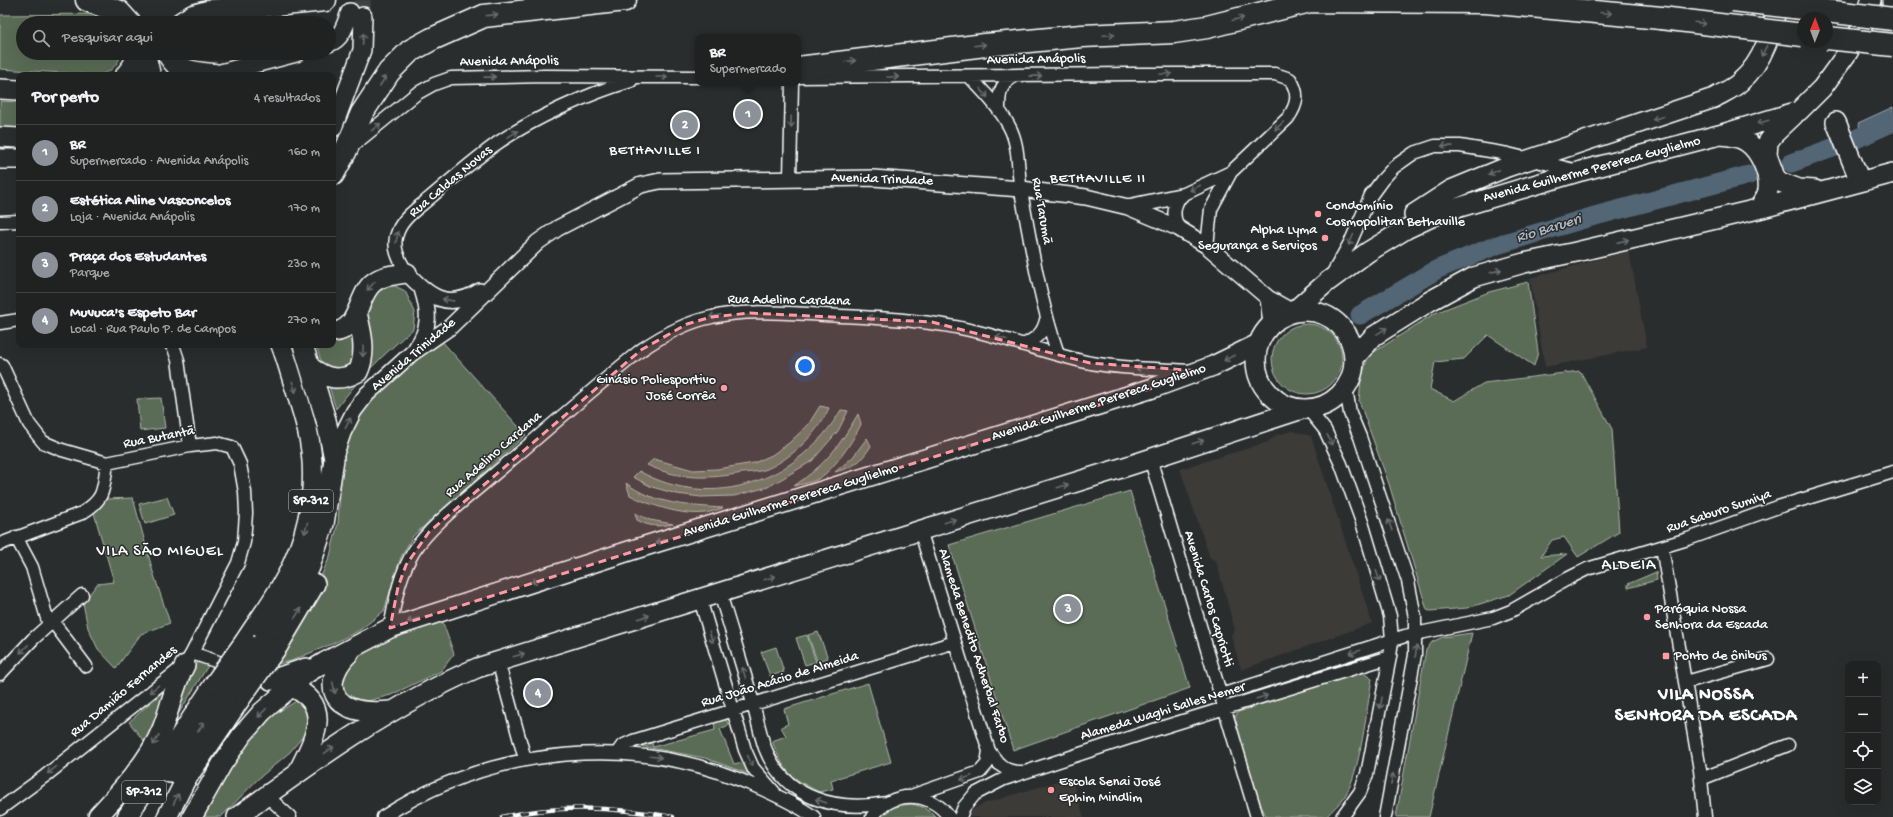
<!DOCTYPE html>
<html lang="pt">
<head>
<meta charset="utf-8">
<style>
	:root { --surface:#202222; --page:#282a2a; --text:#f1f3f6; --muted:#a2a4a5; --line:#3d3f40; --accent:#8c9099 }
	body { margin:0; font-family:"Gochi Hand",sans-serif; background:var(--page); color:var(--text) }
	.controls { position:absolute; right:12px; bottom:12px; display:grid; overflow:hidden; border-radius:8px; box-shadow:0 4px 16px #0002 }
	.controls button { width:36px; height:36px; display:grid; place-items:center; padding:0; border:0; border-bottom:1px solid var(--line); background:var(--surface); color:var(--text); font:20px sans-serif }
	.compass { position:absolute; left:1797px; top:12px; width:36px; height:36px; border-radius:50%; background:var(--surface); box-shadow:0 4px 16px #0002; rotate:1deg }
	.you { position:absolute; left:805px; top:366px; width:14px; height:14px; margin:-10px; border:3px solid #fff; border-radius:50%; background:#1a73e8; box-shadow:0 0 0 6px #1a73e833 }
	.badge { display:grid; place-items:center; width:26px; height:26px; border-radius:50%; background:var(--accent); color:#fff; font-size:13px; font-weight:700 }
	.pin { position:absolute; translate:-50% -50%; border:2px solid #fff; box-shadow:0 1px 4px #0006 }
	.popup { position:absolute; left:695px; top:34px; width:106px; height:52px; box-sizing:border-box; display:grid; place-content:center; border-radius:8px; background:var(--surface); filter:drop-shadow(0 1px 3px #0005); font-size:13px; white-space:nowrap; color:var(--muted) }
	.popup b { font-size:15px; color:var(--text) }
	.popup::after { content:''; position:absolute; left:50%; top:100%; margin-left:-8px; border:8px solid transparent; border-top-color:var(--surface) }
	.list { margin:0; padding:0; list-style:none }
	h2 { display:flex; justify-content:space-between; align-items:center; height:52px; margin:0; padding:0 16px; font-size:17px }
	h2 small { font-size:13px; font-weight:400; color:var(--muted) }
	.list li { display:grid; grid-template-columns:26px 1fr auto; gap:12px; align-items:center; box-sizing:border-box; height:56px; padding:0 16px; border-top:1px solid var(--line) }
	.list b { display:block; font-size:15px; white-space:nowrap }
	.list p { margin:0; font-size:13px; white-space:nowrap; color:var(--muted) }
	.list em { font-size:13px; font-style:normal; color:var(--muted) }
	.icon { flex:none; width:22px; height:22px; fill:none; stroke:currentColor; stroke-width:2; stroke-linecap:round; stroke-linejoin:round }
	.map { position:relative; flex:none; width:1893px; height:817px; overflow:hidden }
	.search { position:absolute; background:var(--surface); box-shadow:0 4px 16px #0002; left:16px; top:16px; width:320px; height:44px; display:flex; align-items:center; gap:10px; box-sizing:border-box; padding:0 14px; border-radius:22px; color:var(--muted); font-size:15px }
	.panel { position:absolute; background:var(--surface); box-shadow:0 4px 16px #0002; left:16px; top:72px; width:320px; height:276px; border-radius:8px }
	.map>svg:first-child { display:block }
	.built { fill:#3d3a39 }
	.green { fill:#5a6c56; stroke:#acb6aa }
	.water { fill:#526676; stroke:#97a3ad }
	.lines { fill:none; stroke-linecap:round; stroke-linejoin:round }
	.river { stroke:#526676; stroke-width:19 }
	.secondary-tunnel { stroke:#3f4243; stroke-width:17; stroke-dasharray:17 8; stroke-linecap:butt }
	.minor-casing { stroke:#fff; stroke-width:15 }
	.tertiary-casing { stroke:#fff; stroke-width:18 }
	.secondary-casing { stroke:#fff; stroke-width:20 }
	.primary-casing { stroke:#fff; stroke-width:22 }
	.motorway-casing { stroke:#fff; stroke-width:25 }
	.minor { stroke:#2a2d2e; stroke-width:12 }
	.tertiary { stroke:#2a2d2e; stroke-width:15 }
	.secondary { stroke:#2a2d2e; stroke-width:17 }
	.primary { stroke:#2a2d2e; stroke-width:19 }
	.motorway { stroke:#2a2d2e; stroke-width:22 }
	.rail-casing { stroke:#fff; stroke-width:4.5 }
	.rail { stroke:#2a2d2e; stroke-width:3; stroke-dasharray:9; stroke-linecap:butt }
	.primary-bridge-casing { stroke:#fff; stroke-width:22; stroke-linecap:butt }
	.motorway-bridge-casing { stroke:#fff; stroke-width:25; stroke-linecap:butt }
	.primary-bridge { stroke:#2a2d2e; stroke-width:19 }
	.motorway-bridge { stroke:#2a2d2e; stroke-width:22 }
	.oneway { stroke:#6a6c6d }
	.marked { fill:#ff9aa2; fill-opacity:0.2; stroke:#ff9aa2; stroke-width:3; stroke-dasharray:8 5; stroke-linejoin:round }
	.poi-dot { fill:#ff9aa2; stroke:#2a2d2e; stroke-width:1.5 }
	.labels { text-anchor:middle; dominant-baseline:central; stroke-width:3; stroke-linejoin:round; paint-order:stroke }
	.shield { fill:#2a2d2e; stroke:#bfc0c0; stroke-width:1 }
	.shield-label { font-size:13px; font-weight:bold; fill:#fff }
	.street-label { font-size:14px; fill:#fff; stroke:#2a2d2e }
	.poi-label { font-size:14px; fill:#fff; stroke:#2a2d2e; text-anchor:start }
	.neighbourhood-label { font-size:15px; letter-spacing:1px; fill:#fff; stroke:#2a2d2e }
	.water-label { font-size:15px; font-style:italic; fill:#b1bac1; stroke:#2a2d2e }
	.quarter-label { font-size:16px; letter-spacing:1px; fill:#fff; stroke:#2a2d2e }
	.district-label { font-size:18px; font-weight:bold; letter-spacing:1px; fill:#fff; stroke:#2a2d2e }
</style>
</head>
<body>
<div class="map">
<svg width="1893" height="817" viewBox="0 0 1893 817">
	<rect width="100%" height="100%" fill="#2a2d2e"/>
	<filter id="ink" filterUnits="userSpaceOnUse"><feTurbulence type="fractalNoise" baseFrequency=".025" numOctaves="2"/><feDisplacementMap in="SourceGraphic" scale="8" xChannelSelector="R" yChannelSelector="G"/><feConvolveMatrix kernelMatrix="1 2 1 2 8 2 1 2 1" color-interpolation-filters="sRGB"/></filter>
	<g filter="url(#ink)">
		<path class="built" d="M1629 251 1647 347 1545 367 1530 278Z
			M1293 431 1311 436 1372 623 1241 670 1231 635 1235 630 1216 561 1210 558 1180 469 1268 442 1276 435Z
			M1071 777 1084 817H969L972 810 983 804Z"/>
		<path class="green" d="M97 14 111 23H23V53H122C118 65 109 75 96 75L0 69V15Z
			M0 101 19 102V144L0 146Z
			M1528 282 1538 352 1534 366 1488 335 1464 359 1435 362 1430 389 1454 401 1484 383 1580 371 1612 429 1619 532 1578 557 1564 537 1552 540 1541 556 1567 554 1509 595 1467 608 1430 611 1427 610 1389 484 1359 401 1361 380 1368 356 1435 313 1489 292Z
			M379 285 395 286 405 291 415 312 413 329C384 354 359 378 336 409L316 345H333V341Z
			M1272 359a35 35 0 1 1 70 0a35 35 0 1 1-70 0Z
			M440 339 526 435 413 536 401 557 384 611 360 630 332 644 291 661 269 666 310 601 330 556 338 523 342 466 347 436 374 391Z
			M161 398 165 428 140 431 137 399Z
			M820 406 829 408C817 434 793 457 767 469 760 472 750 472 743 473 708 479 680 480 647 465L654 459 693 470 717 469 754 463 772 455 789 443 808 425Z
			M841 410 848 411 838 431 812 461 768 487 734 496 701 497 677 494 652 487 633 477 639 471C713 513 800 480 841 410Z
			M858 414 861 424C854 440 832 473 816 480 809 483 801 484 794 486 827 463 838 448 858 414Z
			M867 438 871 446C860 463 854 467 835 472L853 457Z
			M626 483C653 504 690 506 723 508 717 510 711 512 705 513 683 516 649 505 630 495Z
			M1130 491 1190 688 1013 750 949 545Z
			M167 497 174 515 145 524 139 504Z
			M133 498 153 572 170 623 141 634 116 668 98 649 88 628 83 603 97 584 114 582 94 513 106 499Z
			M635 513 650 520 673 524C658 527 650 527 637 520Z
			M1656 572 1657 580 1628 588V584Z
			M442 620 454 654 441 671 391 695 364 702 345 698 339 687 352 659 390 638Z
			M818 632 828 658 817 661 808 635Z
			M1472 633 1429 817H1396L1426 650 1432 642 1443 637Z
			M807 635 816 662 805 665 796 638Z
			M776 647 784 672 770 676 761 652Z
			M200 662 209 664 168 731 192 665Z
			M1362 672 1372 679C1366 712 1361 769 1345 796 1340 804 1332 810 1326 817H1267L1261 806 1234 719 1238 712Z
			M868 683 891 762 831 780 833 789 819 792C788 776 785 773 772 741L786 736 781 727 788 724 784 709Z
			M169 686 147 745 129 722Z
			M298 700 302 701 308 713V727L304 735 290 752 258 779 221 817H204L241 749 270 717Z
			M724 719 727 721 729 725 720 729 734 764 743 762 749 774 705 758 635 745 651 740 653 747 715 730 714 720Z
			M912 804 923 807 936 817H880C890 808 898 805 912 804Z"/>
		<path class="water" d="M1893 107V131L1885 134 1867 144 1858 123Z"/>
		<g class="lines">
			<path class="river" d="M1791 163 1849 142 1893 122
				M1360 315 1438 269 1497 245 1591 217 1749 175"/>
			<path class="secondary-tunnel" d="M362 0 363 16"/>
			<defs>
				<path id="minor" d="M969 76C983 91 999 107 1009 126 1020 146 1017 169 1021 191 1031 245 1040 301 1058 354
					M798 77 1131 74H1275L1290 79C1300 94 1297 105 1288 118L1231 172 1180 196C1173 208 1173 216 1178 228
					M999 111C999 93 999 87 1013 76
					M351 147 416 94 434 84 451 78 544 76 698 77
					M790 178 792 83
					M0 222 19 221
					M1207 246 1211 209 1231 172
					M407 273C399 260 391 246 398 231 404 216 421 206 432 196 453 178 474 160 496 144 534 118 587 94 631 81
					M1333 273 1351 241 1371 195 1382 180 1394 167 1414 153 1435 146H1460L1508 154 1578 171
					M0 323 19 320
					M171 345 174 348 178 360 190 446
					M1024 345C1036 338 1043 334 1046 320
					M0 364 2 365 29 424 43 442 62 450 107 463 190 446 217 443 232 447 240 464 245 492 246 513 244 542 238 563 192 653 185 665 45 776 0 809
					M1346 388 1350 413 1360 437 1408 581 1415 617V655L1385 817
					M1308 409 1325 430 1341 464 1362 522 1390 616 1392 640 1390 657 1367 774 1360 792 1342 817
					M1150 458 1257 817
					M920 530 989 751C998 764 1005 773 1022 772
					M16 537 32 567 49 625
					M0 544 82 513C106 498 103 489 107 463
					M1662 547 1700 770 1705 817
					M720 593C730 627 741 661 751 696 756 713 759 731 765 748 785 800 838 812 887 803
					M700 599 745 750 753 768 774 792
					M53 622 86 666
					M390 628C395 601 399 575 414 551 431 525 467 498 491 477 541 435 590 391 641 350 663 335 686 322 712 317 748 309 787 313 824 315 874 318 925 319 974 331 1013 340 1052 355 1091 363 1124 369 1157 369 1191 371
					M192 653 233 667
					M498 661 525 759
					M0 674 33 639 82 595
					M1686 682 1768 659
					M1221 695 1405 636 1493 618 1511 611 1569 578 1587 569 1688 539 1778 507 1893 472
					M617 753 622 746 633 741 955 642
					M1701 779 1788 745
					M266 795 290 817
					M911 796 980 772 987 764 989 751
					M383 817C494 745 635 733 755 786 776 795 796 804 814 817
					M872 817C891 790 930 790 949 817
					M960 817 964 807 975 794 1004 779 1141 734 1390 657"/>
				<path id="tertiary" d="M1128 207 1180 196
					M407 273C429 297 448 311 480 291
					M1268 298 1271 324
					M416 348C431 328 429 311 422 289
					M334 459 343 433 354 411 367 394 412 353 450 327 538 242 558 228 641 185 660 181 873 178 1021 189 1086 197 1128 207 1178 228 1207 246 1268 298 1293 312"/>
				<path id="secondary" d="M329 43C342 39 346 23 350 12
					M213 75 296 53
					M333 128 362 50 363 16"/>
				<path id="primary" d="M1892 0 1893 15
					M0 89 19 90
					M1794 115 1774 134 1768 142 1767 155 1775 177 1780 182 1799 189 1815 190
					M1836 122 1860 181
					M1720 135C1729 136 1738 136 1747 142 1760 151 1770 174 1768 190 1767 197 1762 203 1758 209
					M0 137 19 138
					M0 159H19
					M1414 214 1451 190 1507 167 1714 98C1722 93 1733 89 1740 82 1764 62 1773 29 1778 0
					M1256 360a49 49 0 1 1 98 0a49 49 0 1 1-98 0Z
					M1293 312 1327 282 1368 252 1406 229 1440 213 1581 171 1719 135 1799 111 1822 88 1848 52 1863 25 1871 0
					M333 332C360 331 357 294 374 282 383 275 396 275 407 273
					M1354 358 1374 336 1430 301 1474 277 1524 263 1576 252 1758 209 1893 173
					M310 367C327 379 339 382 358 372 367 353 362 333 357 313
					M245 641C261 616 281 591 293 563 312 522 318 474 307 429 304 417 300 404 296 391 291 376 287 360 281 345
					M263 641 296 592 310 567 324 524 334 459 326 420 303 345
					M278 646 315 584
					M350 652C333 668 322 697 351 708 363 713 378 712 391 711
					M271 680 306 668
					M290 686C335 705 314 739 298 772
					M170 773 227 689
					M98 816C121 791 149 761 162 729 171 707 173 687 185 665
					M127 817 214 684
					M167 817 185 781 243 695
					M192 817 222 764 242 735 262 712 307 673 325 662 390 628 629 551 1153 388 1213 366 1258 344
					M237 817C314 761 389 706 477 668L1131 465 1302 409"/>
				<path id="motorway" d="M87 0 119 12 129 23
					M1299 1 1486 2 1661 18
					M182 23 193 16 211 11 325 0
					M144 53 149 75
					M168 53C179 73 193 73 214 75
					M798 68 985 45 1082 36 1174 32 1207 27 1314 0
					M127 75 134 66 138 53
					M333 174 345 152 362 113 389 72 410 51 432 39 484 16 625 0"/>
			</defs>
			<use href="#minor" class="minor-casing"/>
			<use href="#tertiary" class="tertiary-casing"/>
			<use href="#secondary" class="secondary-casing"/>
			<use href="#primary" class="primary-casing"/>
			<use href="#motorway" class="motorway-casing"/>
			<use href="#minor" class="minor"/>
			<use href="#tertiary" class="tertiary"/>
			<use href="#secondary" class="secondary"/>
			<use href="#primary" class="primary"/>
			<use href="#motorway" class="motorway"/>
			<defs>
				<path id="rail" d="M502 817C559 804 617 807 673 817"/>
			</defs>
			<use href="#rail" class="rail-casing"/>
			<use href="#rail" class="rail"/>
			<defs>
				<path id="primary-bridge" d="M214 684 245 641
					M227 689 263 641
					M243 695 278 646"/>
				<path id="motorway-bridge" d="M1733 0 1893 19
					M1661 18 1803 35
					M1827 38 1893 45"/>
			</defs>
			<use href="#primary-bridge" class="primary-bridge-casing"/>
			<use href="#motorway-bridge" class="motorway-bridge-casing"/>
			<use href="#primary-bridge" class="primary-bridge"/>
			<use href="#motorway-bridge" class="motorway-bridge"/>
		</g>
		<defs><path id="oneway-shaft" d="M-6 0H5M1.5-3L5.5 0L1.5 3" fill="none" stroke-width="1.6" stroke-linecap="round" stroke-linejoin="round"/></defs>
		<g class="oneway">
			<use href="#oneway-shaft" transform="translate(1606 13) rotate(5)"/>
			<use href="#oneway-shaft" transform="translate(492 15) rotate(-7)"/>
			<use href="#oneway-shaft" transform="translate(1238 19) rotate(-14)"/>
			<use href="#oneway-shaft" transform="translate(1700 23) rotate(7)"/>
			<use href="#oneway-shaft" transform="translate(1109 35) rotate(-3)"/>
			<use href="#oneway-shaft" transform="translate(363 39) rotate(-86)"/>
			<use href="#oneway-shaft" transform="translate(980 45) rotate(-7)"/>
			<use href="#oneway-shaft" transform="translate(1764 51) rotate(116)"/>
			<use href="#oneway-shaft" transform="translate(850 61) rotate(-7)"/>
			<use href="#oneway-shaft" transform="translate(1166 74)"/>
			<use href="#oneway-shaft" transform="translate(1036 76) rotate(-1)"/>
			<use href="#oneway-shaft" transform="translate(490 77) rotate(-1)"/>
			<use href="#oneway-shaft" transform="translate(662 77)"/>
			<use href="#oneway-shaft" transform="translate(893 77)"/>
			<use href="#oneway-shaft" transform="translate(383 81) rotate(-57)"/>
			<use href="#oneway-shaft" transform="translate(984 93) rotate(50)"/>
			<use href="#oneway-shaft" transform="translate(1658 118) rotate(162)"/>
			<use href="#oneway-shaft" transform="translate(791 122) rotate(91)"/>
			<use href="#oneway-shaft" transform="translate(1763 122) rotate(163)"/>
			<use href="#oneway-shaft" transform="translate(1279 126) rotate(136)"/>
			<use href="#oneway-shaft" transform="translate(376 127) rotate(-39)"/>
			<use href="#oneway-shaft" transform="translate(513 134) rotate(-31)"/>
			<use href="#oneway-shaft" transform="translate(1447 146) rotate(-179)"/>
			<use href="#oneway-shaft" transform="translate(1494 172) rotate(157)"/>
			<use href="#oneway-shaft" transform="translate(1195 188) rotate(153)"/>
			<use href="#oneway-shaft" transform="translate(397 237) rotate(-79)"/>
			<use href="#oneway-shaft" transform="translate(1351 240) rotate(114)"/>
			<use href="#oneway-shaft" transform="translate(1623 241) rotate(-13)"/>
			<use href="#oneway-shaft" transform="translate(1496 271) rotate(-16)"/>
			<use href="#oneway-shaft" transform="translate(371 286) rotate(132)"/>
			<use href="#oneway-shaft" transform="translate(448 300) rotate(-170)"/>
			<use href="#oneway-shaft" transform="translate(715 316) rotate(169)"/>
			<use href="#oneway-shaft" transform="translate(873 318) rotate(-176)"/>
			<use href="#oneway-shaft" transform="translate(1382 331) rotate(-32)"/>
			<use href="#oneway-shaft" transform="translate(1001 338) rotate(-165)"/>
			<use href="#oneway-shaft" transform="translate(363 351) rotate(92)"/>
			<use href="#oneway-shaft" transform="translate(1229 358) rotate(153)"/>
			<use href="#oneway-shaft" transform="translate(1141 368) rotate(-176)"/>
			<use href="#oneway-shaft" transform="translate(294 387) rotate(73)"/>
			<use href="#oneway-shaft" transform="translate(348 423) rotate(-63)"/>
			<use href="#oneway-shaft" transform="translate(1330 440) rotate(61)"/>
			<use href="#oneway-shaft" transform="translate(1198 442) rotate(-18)"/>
			<use href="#oneway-shaft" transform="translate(972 445) rotate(162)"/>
			<use href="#oneway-shaft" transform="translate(1063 486) rotate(-17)"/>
			<use href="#oneway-shaft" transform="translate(950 521) rotate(-18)"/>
			<use href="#oneway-shaft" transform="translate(1390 525) rotate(-109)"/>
			<use href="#oneway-shaft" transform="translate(306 528) rotate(105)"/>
			<use href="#oneway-shaft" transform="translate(661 541) rotate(163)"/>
			<use href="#oneway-shaft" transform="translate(1378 576) rotate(72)"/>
			<use href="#oneway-shaft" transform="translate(770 578) rotate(-18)"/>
			<use href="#oneway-shaft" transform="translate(537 581) rotate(163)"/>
			<use href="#oneway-shaft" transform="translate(298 613) rotate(-58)"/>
			<use href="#oneway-shaft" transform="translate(644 617) rotate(-17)"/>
			<use href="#oneway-shaft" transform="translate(413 620) rotate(162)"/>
			<use href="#oneway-shaft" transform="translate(711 637) rotate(73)"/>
			<use href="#oneway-shaft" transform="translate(24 649) rotate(134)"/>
			<use href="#oneway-shaft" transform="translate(1416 651) rotate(-83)"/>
			<use href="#oneway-shaft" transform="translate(1355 652) rotate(162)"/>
			<use href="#oneway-shaft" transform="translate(519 655) rotate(-17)"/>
			<use href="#oneway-shaft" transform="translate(744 673) rotate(-107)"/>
			<use href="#oneway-shaft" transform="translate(334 688) rotate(78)"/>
			<use href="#oneway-shaft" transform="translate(154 689) rotate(141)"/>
			<use href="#oneway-shaft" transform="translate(1262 697) rotate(-17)"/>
			<use href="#oneway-shaft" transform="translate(1381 703) rotate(101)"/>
			<use href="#oneway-shaft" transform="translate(262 713) rotate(134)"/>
			<use href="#oneway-shaft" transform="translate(201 727) rotate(-56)"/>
			<use href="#oneway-shaft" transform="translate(156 740) rotate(120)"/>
			<use href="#oneway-shaft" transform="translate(329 750) rotate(-36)"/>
			<use href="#oneway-shaft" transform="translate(656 757) rotate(7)"/>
			<use href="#oneway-shaft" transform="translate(750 761) rotate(66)"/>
			<use href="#oneway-shaft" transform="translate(52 770) rotate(142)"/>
			<use href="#oneway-shaft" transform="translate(966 778) rotate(159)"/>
			<use href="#oneway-shaft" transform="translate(1392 779) rotate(-79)"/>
			<use href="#oneway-shaft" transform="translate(176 799) rotate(-64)"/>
			<use href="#oneway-shaft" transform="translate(821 801) rotate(-161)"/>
		</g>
	</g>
	<path class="marked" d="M750 313 932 322 1090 363 1200 371 1153 388 390 628 398 587 406 565 429 532 641 350 687 324 711 317Z"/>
	<g class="poi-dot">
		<circle cx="1318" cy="214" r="4"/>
		<circle cx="1325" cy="238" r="4"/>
		<circle cx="724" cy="388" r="4"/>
		<circle cx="1647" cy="617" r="4"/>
		<rect x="1662" y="652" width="8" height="8" rx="2"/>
		<circle cx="1051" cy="790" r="4"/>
	</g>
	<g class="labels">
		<g class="shield">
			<rect x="289" y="490" width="44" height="22" rx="3"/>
			<rect x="122" y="781" width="44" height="22" rx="3"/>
		</g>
		<g class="shield-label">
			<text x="311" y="501">SP-312</text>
			<text x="144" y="792">SP-312</text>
		</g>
		<g class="street-label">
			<text transform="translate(1036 60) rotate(-1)">Avenida Anápolis</text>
			<text transform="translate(509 62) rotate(-1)">Avenida Anápolis</text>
			<text transform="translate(1592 170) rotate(-15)">Avenida Guilherme Perereca Guglielmo</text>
			<text transform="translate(882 180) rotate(2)">Avenida Trindade</text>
			<text transform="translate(451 182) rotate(-40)">Rua Caldas Novas</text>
			<text transform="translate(1041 211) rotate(80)">Rua Tarumã</text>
			<text transform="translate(789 301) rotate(1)">Rua Adelino Cardana</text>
			<text transform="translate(414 355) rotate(-40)">Avenida Trinidade</text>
			<text transform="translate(1099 403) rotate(-18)">Avenida Guilherme Perereca Guglielmo</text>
			<text transform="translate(159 438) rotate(-11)">Rua Butantã</text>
			<text transform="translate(494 455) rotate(-41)">Rua Adelino Cardana</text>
			<text transform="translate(791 501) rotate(-17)">Avenida Guilherme Perereca Guglielmo</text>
			<text transform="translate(1719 512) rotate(-19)">Rua Saburo Sumiya</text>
			<text transform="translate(1208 599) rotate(73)">Avenida Carlos Capriotti</text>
			<text transform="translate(973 646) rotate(72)">Alameda Benedito Adherbal Farbo</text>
			<text transform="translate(780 680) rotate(-17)">Rua João Acácio de Almeida</text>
			<text transform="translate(124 692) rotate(-40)">Rua Damião Fernandes</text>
			<text transform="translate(1163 712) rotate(-17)">Alameda Waghi Salles Nemer</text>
		</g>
		<g class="poi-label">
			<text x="1326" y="206">Condomínio<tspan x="1326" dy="16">Cosmopolitan Bethaville</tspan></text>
			<text x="1317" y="230" text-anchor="end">Alpha Lyma<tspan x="1317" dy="16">Segurança e Serviços</tspan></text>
			<text x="716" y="380" text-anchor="end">Ginásio Poliesportivo<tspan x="716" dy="16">José Corrêa</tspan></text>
			<text x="1655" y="609">Paróquia Nossa<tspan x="1655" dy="16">Senhora da Escada</tspan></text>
			<text x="1674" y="656">Ponto de ônibus</text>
			<text x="1059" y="782">Escola Senai José<tspan x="1059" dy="16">Ephim Mindlim</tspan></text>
		</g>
		<g class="neighbourhood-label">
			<text x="655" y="151">BETHAVILLE I</text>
			<text x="1098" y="179">BETHAVILLE II</text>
		</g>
		<g class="water-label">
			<text transform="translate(1549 229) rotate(-17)">Rio Barueri</text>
		</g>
		<g class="quarter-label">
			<text x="160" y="552">VILA SÃO MIGUEL</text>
			<text x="1629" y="566">ALDEIA</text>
		</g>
		<g class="district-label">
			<text x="1706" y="695">VILA NOSSA<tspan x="1706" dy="21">SENHORA DA ESCADA</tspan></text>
		</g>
	</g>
</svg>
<div class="controls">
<button>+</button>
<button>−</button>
<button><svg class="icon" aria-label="locate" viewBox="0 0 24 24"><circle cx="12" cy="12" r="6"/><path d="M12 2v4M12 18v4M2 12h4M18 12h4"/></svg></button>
<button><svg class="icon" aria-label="layers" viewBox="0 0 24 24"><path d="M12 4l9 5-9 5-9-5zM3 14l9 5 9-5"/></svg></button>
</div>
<svg class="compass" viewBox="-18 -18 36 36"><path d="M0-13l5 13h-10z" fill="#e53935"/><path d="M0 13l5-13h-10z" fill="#a2a4a5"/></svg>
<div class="you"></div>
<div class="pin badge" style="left:748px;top:114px">1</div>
<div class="popup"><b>BR</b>Supermercado</div>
<div class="pin badge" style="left:685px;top:125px">2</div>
<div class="pin badge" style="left:1068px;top:609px">3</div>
<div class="pin badge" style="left:538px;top:693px">4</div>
<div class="search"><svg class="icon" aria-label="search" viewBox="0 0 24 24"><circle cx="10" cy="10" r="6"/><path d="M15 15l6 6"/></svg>Pesquisar aqui</div>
<section class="panel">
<h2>Por perto<small>4 resultados</small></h2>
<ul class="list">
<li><span class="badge">1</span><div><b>BR</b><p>Supermercado · Avenida Anápolis</p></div><em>160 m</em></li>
<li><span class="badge">2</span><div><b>Estética Aline Vasconcelos</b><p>Loja · Avenida Anápolis</p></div><em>170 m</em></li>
<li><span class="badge">3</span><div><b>Praça dos Estudantes</b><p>Parque</p></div><em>230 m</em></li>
<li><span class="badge">4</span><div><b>Muvuca's Espeto Bar</b><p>Local · Rua Paulo P. de Campos</p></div><em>270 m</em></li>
</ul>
</section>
</div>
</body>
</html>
